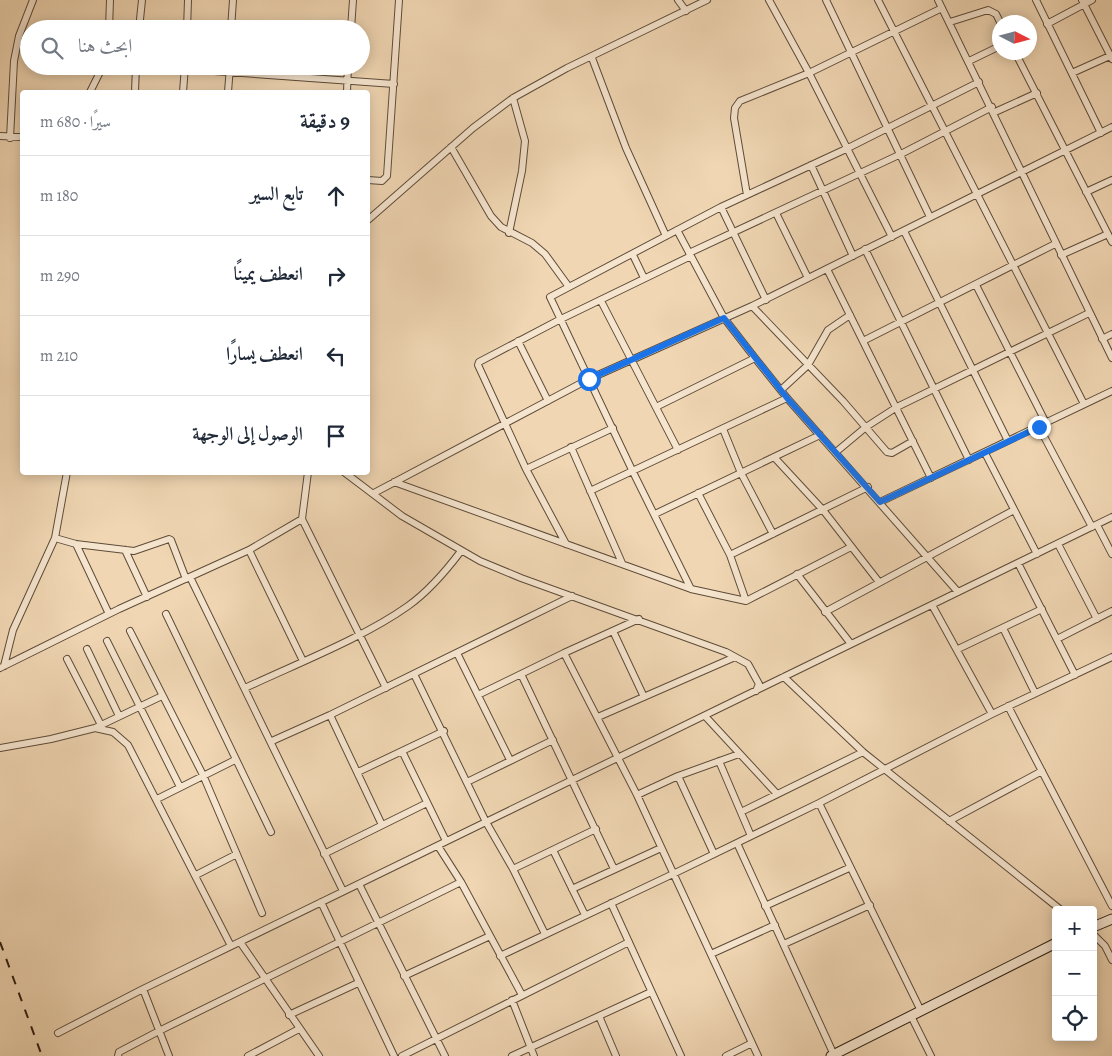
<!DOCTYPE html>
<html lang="ar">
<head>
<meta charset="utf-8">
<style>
	:root { --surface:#fff; --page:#f2f2f3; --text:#1f2937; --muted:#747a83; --line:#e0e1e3 }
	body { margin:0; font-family:Alegreya,Amiri,serif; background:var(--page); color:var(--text); direction:rtl }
	.controls { position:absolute; right:15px; bottom:15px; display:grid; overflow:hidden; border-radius:5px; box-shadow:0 2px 12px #0003 }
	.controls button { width:45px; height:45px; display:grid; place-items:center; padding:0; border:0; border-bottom:1px solid var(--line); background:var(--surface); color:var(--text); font:25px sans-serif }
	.compass { position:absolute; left:992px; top:15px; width:45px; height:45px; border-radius:50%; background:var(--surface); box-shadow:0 2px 12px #0003; rotate:96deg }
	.stop { position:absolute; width:15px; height:15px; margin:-11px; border:4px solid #1a73e8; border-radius:50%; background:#fff }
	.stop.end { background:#1a73e8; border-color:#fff; box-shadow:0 1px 5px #0008 }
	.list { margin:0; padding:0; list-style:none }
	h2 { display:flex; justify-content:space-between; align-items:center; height:65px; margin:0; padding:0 20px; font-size:21px }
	h2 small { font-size:16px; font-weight:400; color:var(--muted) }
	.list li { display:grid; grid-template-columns:32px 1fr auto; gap:15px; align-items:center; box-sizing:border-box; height:80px; padding:0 20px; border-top:1px solid var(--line) }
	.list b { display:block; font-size:19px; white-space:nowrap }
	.list em { font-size:16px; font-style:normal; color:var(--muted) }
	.icon { flex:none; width:28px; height:28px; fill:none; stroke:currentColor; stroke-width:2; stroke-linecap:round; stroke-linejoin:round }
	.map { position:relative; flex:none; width:1112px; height:1056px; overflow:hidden; direction:ltr }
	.search { position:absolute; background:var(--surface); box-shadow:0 2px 12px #0003; left:20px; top:20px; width:350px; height:55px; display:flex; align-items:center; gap:12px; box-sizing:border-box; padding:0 18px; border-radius:28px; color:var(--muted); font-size:19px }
	.panel { position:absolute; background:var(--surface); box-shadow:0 2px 12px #0003; left:20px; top:90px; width:350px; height:385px; border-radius:5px; direction:rtl }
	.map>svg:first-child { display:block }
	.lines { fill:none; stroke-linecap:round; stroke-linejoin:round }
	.street-casing { stroke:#5e4c39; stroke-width:8 }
	.secondary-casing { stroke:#2d1e10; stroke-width:11 }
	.street { stroke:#f5e4ce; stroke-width:6 }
	.secondary { stroke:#f5e4ce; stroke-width:9 }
	.rail { stroke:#2d1e10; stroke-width:2; stroke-dasharray:9 9; stroke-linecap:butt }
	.route { stroke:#1a73e8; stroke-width:6 }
</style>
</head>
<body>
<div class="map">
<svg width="1112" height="1056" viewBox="0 0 1112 1056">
	<rect width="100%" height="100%" fill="#f0d6b3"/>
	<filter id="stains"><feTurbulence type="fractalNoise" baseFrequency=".004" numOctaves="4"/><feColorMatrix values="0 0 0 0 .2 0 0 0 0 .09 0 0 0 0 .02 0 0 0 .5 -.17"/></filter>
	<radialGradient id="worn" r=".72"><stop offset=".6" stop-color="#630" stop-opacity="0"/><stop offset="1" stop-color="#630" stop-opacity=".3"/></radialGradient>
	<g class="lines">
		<defs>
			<path id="street" d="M678 0 686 11
				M769 0 809 73 892 237
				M826 0 930 217
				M878 0 1084 404
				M938 0 1112 358
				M1036 0 1101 133
				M1082 0 1112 59
				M950 22 988 10 996 14 1000 22
				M1047 24 1092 0
				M109 29 110 0
				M139 29 142 0
				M187 29 188 0
				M231 29 233 0
				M351 29 353 0
				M1015 52 1112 242
				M592 58 626 148 666 236
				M969 61 1000 46
				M143 66 394 84
				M1072 73 1112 55
				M90 92 101 70 130 66
				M135 92 136 66
				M183 92 185 66
				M228 92 230 66
				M347 92 348 66
				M995 112 1037 93
				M0 136 22 137
				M10 138 14 61 19 36 33 0
				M451 147 491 216 501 227 532 243 545 254 569 287
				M811 165 853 256
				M368 180 382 181 387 176 399 0
				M1086 192 1112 180
				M747 195 734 118 735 108 740 101 809 73 942 8
				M721 207 766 300
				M776 213 808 278
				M368 220 473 128 513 98 567 68 707 0
				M677 230 724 318 755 358 787 398 958 592
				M904 231 1008 441
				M509 233 522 171 525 141 513 98
				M865 249 969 460
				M689 253 901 154 992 107
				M633 255 644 278
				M1061 255 1108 234
				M827 269 931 478
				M976 285 1046 423
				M601 301 678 450
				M752 306 843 401 887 452 892 453 913 441
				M1102 339 1112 334
				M518 341 548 401
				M863 341 1055 244
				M781 390 808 365 828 330 850 315
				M656 407 755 358
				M1039 427 1092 527
				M723 429 741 473 773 534
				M571 447 622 563
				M836 452 866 427 897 407 1089 313
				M985 453 1037 554
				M774 457 823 510 879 582
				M526 469 613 428
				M344 472 402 516 480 561 521 578 726 652 748 664 759 684 756 691
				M394 482 691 589 746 601 851 547
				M590 491 787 398
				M374 493 589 379 752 306 1112 127
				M698 493 730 555 746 601
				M880 502 1112 391
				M655 514 820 435
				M302 519 386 688
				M1097 525 1112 554
				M55 538 76 544 134 551 169 539 171 540 186 579
				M76 544 109 614
				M566 544 526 469 478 365 479 362 559 320 691 256
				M1058 544 1097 619
				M125 550 147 597
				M249 550 303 661
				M730 555 868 487
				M1018 563 1075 675
				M797 574 851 644
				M190 577 343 891
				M691 589 633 472 550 297 721 207 846 149 979 82
				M932 605 992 714
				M825 612 1014 510
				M166 614 271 832
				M1003 628 1035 693
				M130 631 203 775 262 913
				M613 631 644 697
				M1057 639 1112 611
				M107 641 180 787
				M87 649 119 716
				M958 649 1042 609
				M457 653 510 760
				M564 653 637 795 758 1056
				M67 659 101 725
				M4 666 13 630 55 538 67 472
				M0 668 119 609 249 550 302 519 308 472
				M414 674 486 822 513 869 545 934
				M521 674 614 869
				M784 677 863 752 1061 910
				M245 688C296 664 363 638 408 606 429 591 446 571 461 551
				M478 695 564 653 639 619
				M1008 706 1112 906
				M330 715 382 825
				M705 716 777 794
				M598 717 735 657
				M95 728 162 696
				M272 741 330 715 572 596
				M0 748 51 739 95 728 113 732 128 745 231 946
				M402 751 446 841
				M719 761 751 836
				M358 772 444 731
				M678 776 714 854
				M467 782 553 740
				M637 795 678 776 739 754
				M157 799 235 760
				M819 803 921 1011
				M741 812 863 752
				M949 821 1042 771
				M737 843 834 1055
				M438 846 461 882 522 995
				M553 850 585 915
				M324 854 427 803
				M513 869 596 829
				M196 875 235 855
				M359 884 445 1056
				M572 889 661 848
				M321 902 394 1056
				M611 903 681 1056
				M765 906 849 868
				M1093 934 1105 946 1112 960
				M240 942 319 1056
				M784 944 870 905
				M711 954 775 925
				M500 956 673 874 819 803 992 714 1112 657
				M404 976 490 936
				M143 989 169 1056
				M512 1000 534 1056
				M289 1015 358 983
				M599 1016 616 1056
				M911 1016 931 1056
				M58 1033 143 989 1112 517
				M118 1056 119 1052 159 1031 461 882
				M248 1056 299 1029
				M402 1056 629 942
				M512 1056 651 992
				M726 1056 752 1043"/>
			<path id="secondary" d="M1093 927 1112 919
				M831 1056 1056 943"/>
		</defs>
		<use href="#street" class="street-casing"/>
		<use href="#secondary" class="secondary-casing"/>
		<use href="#street" class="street"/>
		<use href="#secondary" class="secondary"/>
		<path class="rail" d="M0 942 42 1056"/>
	</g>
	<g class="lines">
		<path class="route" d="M589 379 724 318 787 398 880 502 1039 427"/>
	</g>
	<rect width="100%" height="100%" filter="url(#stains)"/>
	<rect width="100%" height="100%" fill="url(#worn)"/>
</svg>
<div class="controls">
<button>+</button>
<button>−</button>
<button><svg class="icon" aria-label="locate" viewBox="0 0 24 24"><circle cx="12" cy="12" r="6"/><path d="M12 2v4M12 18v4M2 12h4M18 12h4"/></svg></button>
</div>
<svg class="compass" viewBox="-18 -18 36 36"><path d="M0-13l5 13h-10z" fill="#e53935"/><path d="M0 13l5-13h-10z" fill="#747a83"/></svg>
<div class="stop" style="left:589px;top:379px"></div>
<div class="stop end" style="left:1039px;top:427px"></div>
<div class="search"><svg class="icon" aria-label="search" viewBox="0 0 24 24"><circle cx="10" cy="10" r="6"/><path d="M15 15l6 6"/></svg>ابحث هنا</div>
<section class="panel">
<h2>9 دقيقة<small>سيرًا · 680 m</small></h2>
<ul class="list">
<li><svg class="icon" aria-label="ahead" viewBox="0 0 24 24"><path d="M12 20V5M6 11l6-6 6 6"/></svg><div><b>تابع السير</b></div><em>180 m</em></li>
<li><svg class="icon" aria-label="right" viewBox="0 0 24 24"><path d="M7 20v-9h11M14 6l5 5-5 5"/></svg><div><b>انعطف يمينًا</b></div><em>290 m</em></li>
<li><svg class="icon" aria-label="left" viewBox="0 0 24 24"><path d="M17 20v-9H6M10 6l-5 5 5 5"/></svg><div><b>انعطف يسارًا</b></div><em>210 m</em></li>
<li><svg class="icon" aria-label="arrive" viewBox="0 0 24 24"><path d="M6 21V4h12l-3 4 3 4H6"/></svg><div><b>الوصول إلى الوجهة</b></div></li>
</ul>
</section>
</div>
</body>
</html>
